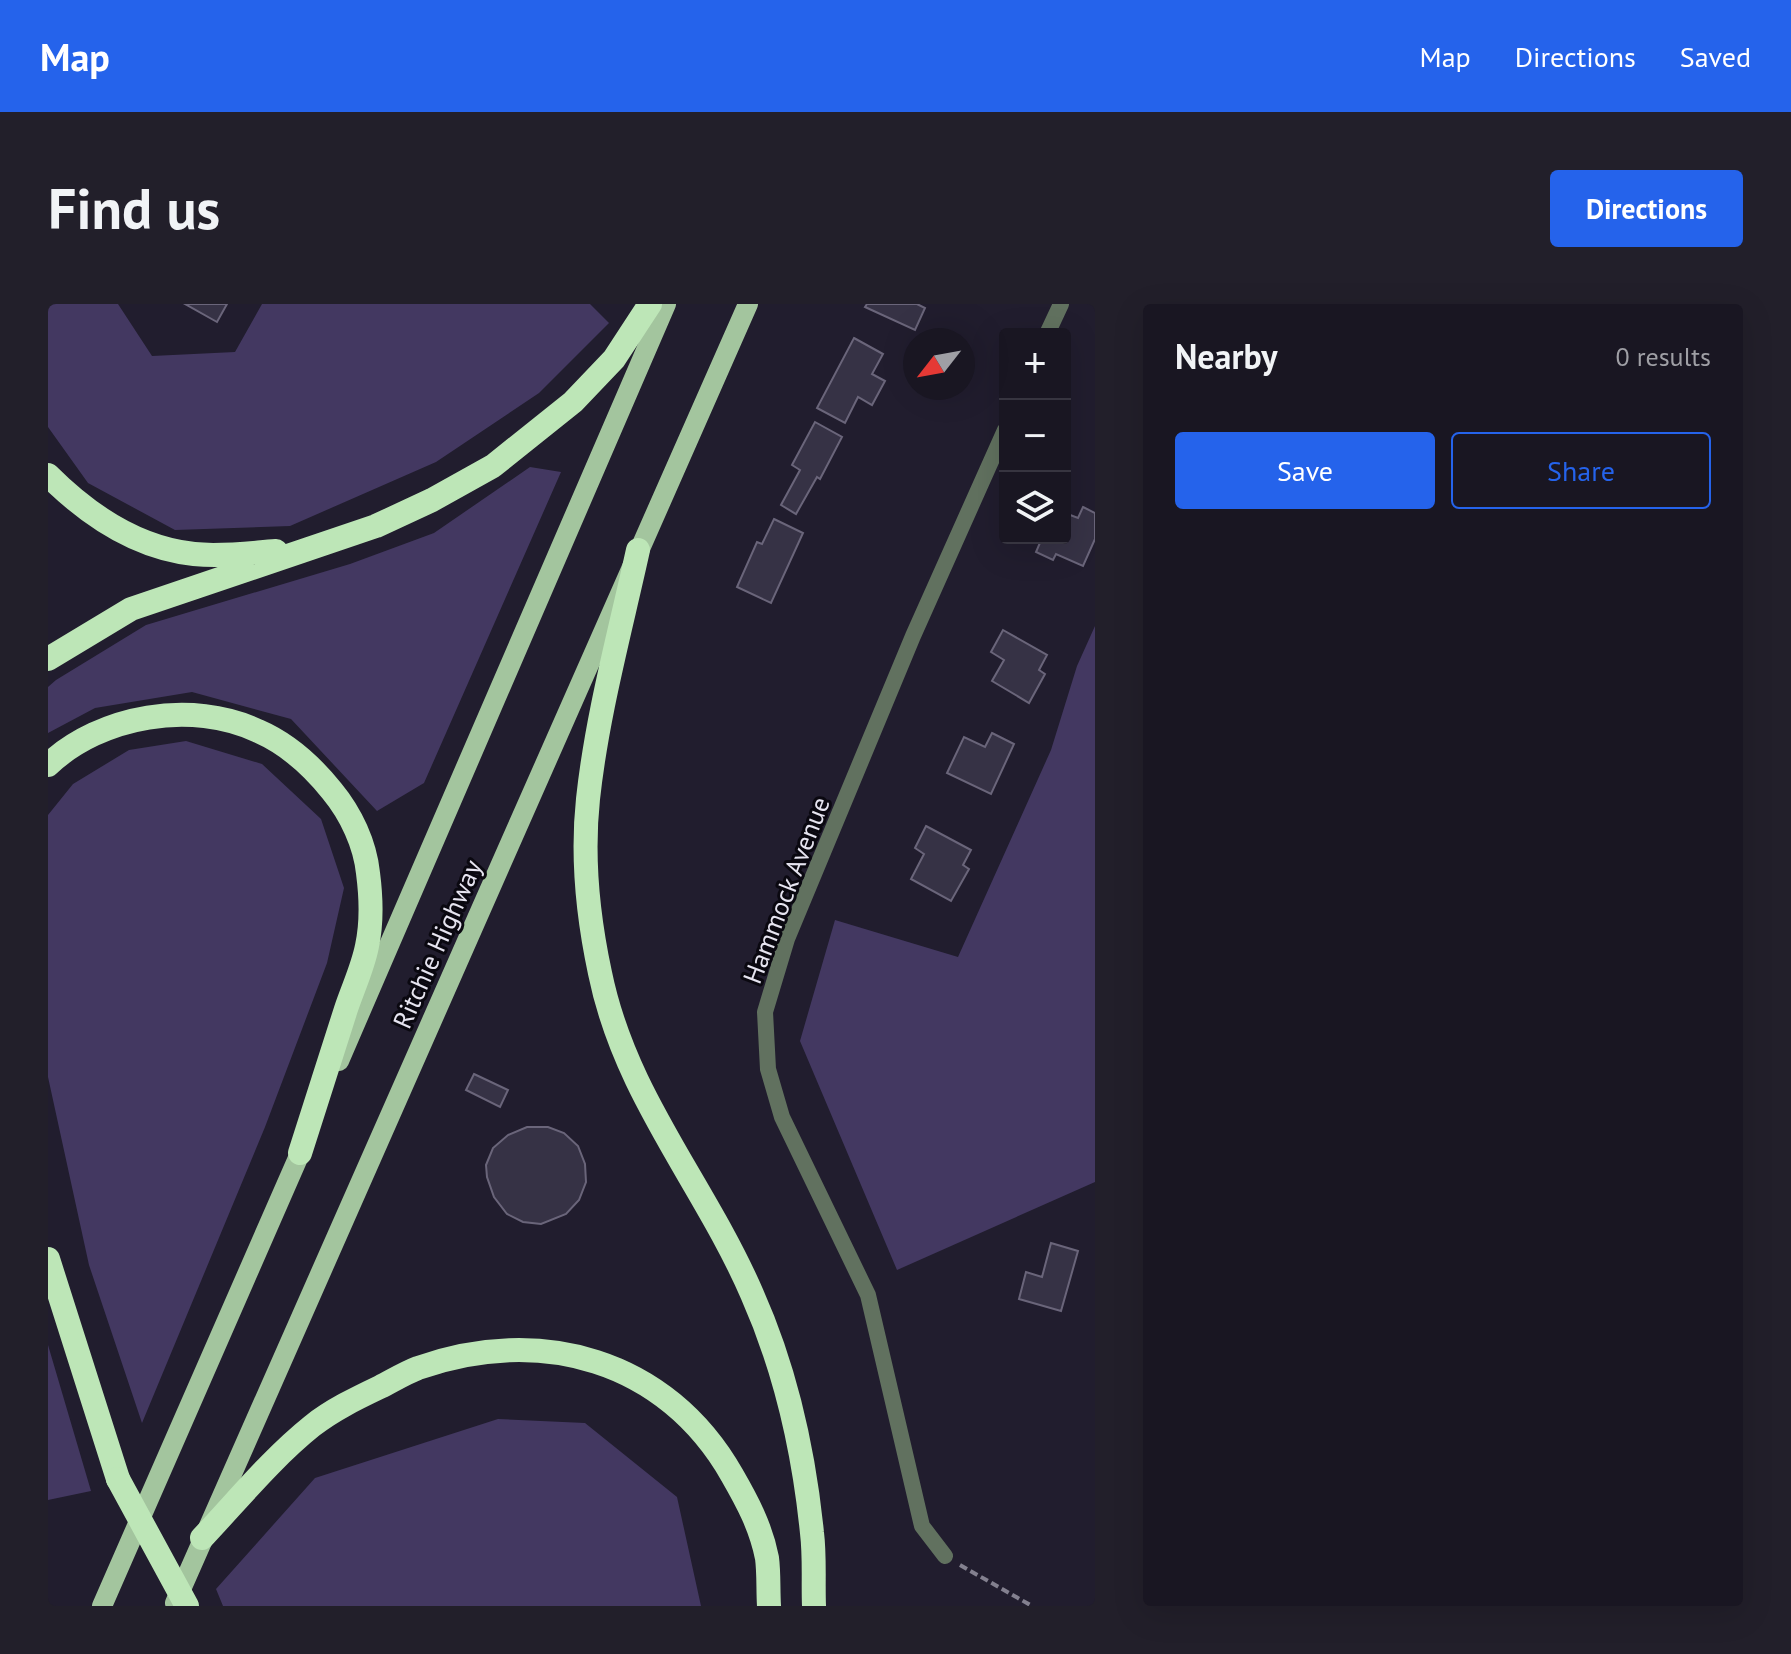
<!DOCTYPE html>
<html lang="en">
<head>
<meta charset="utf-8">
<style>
	:root { --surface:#191622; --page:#221f2a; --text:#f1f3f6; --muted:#9f9fa5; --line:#373540; --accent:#2563eb }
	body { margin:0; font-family:"PT Sans",sans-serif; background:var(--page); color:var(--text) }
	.controls { position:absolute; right:24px; top:24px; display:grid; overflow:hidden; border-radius:8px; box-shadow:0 8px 32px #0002 }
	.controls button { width:72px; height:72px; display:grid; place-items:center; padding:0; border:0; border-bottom:2px solid var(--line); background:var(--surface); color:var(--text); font:40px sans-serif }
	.compass { position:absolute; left:855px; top:24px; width:72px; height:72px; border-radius:50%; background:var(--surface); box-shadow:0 8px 32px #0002; rotate:239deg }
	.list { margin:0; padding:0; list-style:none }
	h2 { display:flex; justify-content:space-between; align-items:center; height:104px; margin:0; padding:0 32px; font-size:34px }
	h2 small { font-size:26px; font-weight:400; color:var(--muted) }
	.actions { display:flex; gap:16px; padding:24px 32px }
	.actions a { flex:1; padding:18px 0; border:2px solid var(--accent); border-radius:8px; text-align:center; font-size:28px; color:var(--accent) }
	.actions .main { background:var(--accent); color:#fff }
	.icon { flex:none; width:44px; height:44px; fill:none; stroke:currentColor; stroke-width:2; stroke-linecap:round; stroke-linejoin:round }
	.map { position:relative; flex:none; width:1047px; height:1302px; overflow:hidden; border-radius:8px }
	header { display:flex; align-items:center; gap:48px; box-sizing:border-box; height:112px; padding:0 40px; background:var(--accent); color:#fff }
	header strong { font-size:38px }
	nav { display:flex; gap:44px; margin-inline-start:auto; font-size:28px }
	.intro { display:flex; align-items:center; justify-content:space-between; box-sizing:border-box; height:192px; padding:0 48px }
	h1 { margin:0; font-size:56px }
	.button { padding:20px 36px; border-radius:8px; background:var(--accent); color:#fff; font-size:28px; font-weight:700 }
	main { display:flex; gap:48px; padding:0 48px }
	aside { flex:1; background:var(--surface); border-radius:8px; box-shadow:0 8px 32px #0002 }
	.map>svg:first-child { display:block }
	.green { fill:#433861 }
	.building { fill:#363245; stroke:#6a657a; stroke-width:2 }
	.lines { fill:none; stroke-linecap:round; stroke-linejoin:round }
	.path { stroke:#83808f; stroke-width:4; stroke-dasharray:8 4; stroke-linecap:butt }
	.street { stroke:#61715f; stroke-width:16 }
	.primary { stroke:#a3c59e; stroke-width:20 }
	.highway { stroke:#bde6b7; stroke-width:24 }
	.highway-bridge { stroke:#bde6b7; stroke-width:24 }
	.labels { text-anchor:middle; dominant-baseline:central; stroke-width:6; stroke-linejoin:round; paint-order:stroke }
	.street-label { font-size:26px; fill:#e6e4f0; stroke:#0a0810 }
</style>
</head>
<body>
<header>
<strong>Map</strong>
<nav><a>Map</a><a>Directions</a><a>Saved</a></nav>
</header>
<div class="intro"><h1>Find us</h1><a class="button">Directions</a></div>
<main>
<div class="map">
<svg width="1047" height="1302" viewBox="0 0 1047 1302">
	<rect width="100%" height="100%" fill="#211d2e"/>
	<path class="green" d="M0 0H70L104 52 187 48 214 0H542L561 19 491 89 388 158 242 222 127 226 40 179 0 123Z
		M482 163 513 168 376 479 329 507 243 415 144 388 47 404 0 429V383L8 376 98 321 302 260 386 229Z
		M1047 322V878L849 966 752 737 787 616 910 653 1003 446 1029 362Z
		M138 437 214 460 273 515 296 584 279 659 217 823 94 1119 41 961 0 773V511L25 480 81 446Z
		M0 1041 43 1187 0 1196Z
		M450 1115 537 1119 629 1193 653 1302H175L168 1285 267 1174Z"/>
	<path class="building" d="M137 0H179L169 18Z
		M819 0H869L877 4 867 26 817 3Z
		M806 34 835 50 824 70 837 77 824 101 810 93 797 119 769 104Z
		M767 118 794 133 772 175 769 173 748 210 733 201 752 166 744 161Z
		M1035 203 1047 209V235L1035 262 1008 250 1005 256 988 248 994 234H1017V209L1030 214Z
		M726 215 755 229 723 299 689 283 709 238 714 240Z
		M955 326 999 351 991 366 997 370 981 399 944 377 956 356 943 348Z
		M944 429 966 440 943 490 899 469 916 433 937 443Z
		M878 522 923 546 915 561 921 565 903 597 863 575 876 550 867 544Z
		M426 770 460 786 452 803 418 786Z
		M479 823H500L516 829 530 842 537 860 538 878 531 896 518 910 493 920 475 918 459 910 446 893 439 873 438 861 445 844 460 831Z
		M1003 939 1030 947 1013 1007 971 995 978 968 994 973Z"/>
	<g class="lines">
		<path class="path" d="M912 1261 984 1302"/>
		<path class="street" d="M999 30 1013 0
			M897 1252 874 1222 820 991 734 813 720 765 717 708 739 635 865 332 957 126"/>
		<path class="primary" d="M291 757 618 0
			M127 1299 700 0
			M54 1302 257 838"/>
		<path class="highway" d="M0 171C39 210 89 244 146 250 173 253 201 249 228 247
			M590 246C572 328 549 411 540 495 534 551 540 613 552 669 577 792 656 879 704 990 737 1064 756 1149 764 1229 767 1253 765 1278 766 1302
			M0 355 83 305 328 222 384 196 445 162 525 98 566 55 602 0
			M0 461C53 411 144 396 210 427 240 440 264 462 284 487 303 510 317 540 320 569 323 592 324 619 319 642 315 663 305 684 298 705 283 753 267 801 252 849
			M0 955 70 1175
			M154 1234C189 1197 224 1154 264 1122 284 1106 309 1094 332 1083 344 1077 357 1069 370 1064 492 1021 618 1055 684 1171 699 1197 713 1223 719 1254 721 1269 720 1286 721 1302"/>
		<path class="highway-bridge" d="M70 1175 139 1302"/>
	</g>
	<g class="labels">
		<g class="street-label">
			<text transform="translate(738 586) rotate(-69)">Hammock Avenue</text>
			<text transform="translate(389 640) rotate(-66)">Ritchie Highway</text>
		</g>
	</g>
</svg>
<div class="controls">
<button>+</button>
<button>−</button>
<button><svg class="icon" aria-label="layers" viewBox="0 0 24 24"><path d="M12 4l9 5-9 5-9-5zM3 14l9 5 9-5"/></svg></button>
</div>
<svg class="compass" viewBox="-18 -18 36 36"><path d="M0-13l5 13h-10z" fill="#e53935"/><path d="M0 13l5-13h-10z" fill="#9f9fa5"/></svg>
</div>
<aside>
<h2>Nearby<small>0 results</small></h2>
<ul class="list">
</ul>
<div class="actions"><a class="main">Save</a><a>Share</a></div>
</aside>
</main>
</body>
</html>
